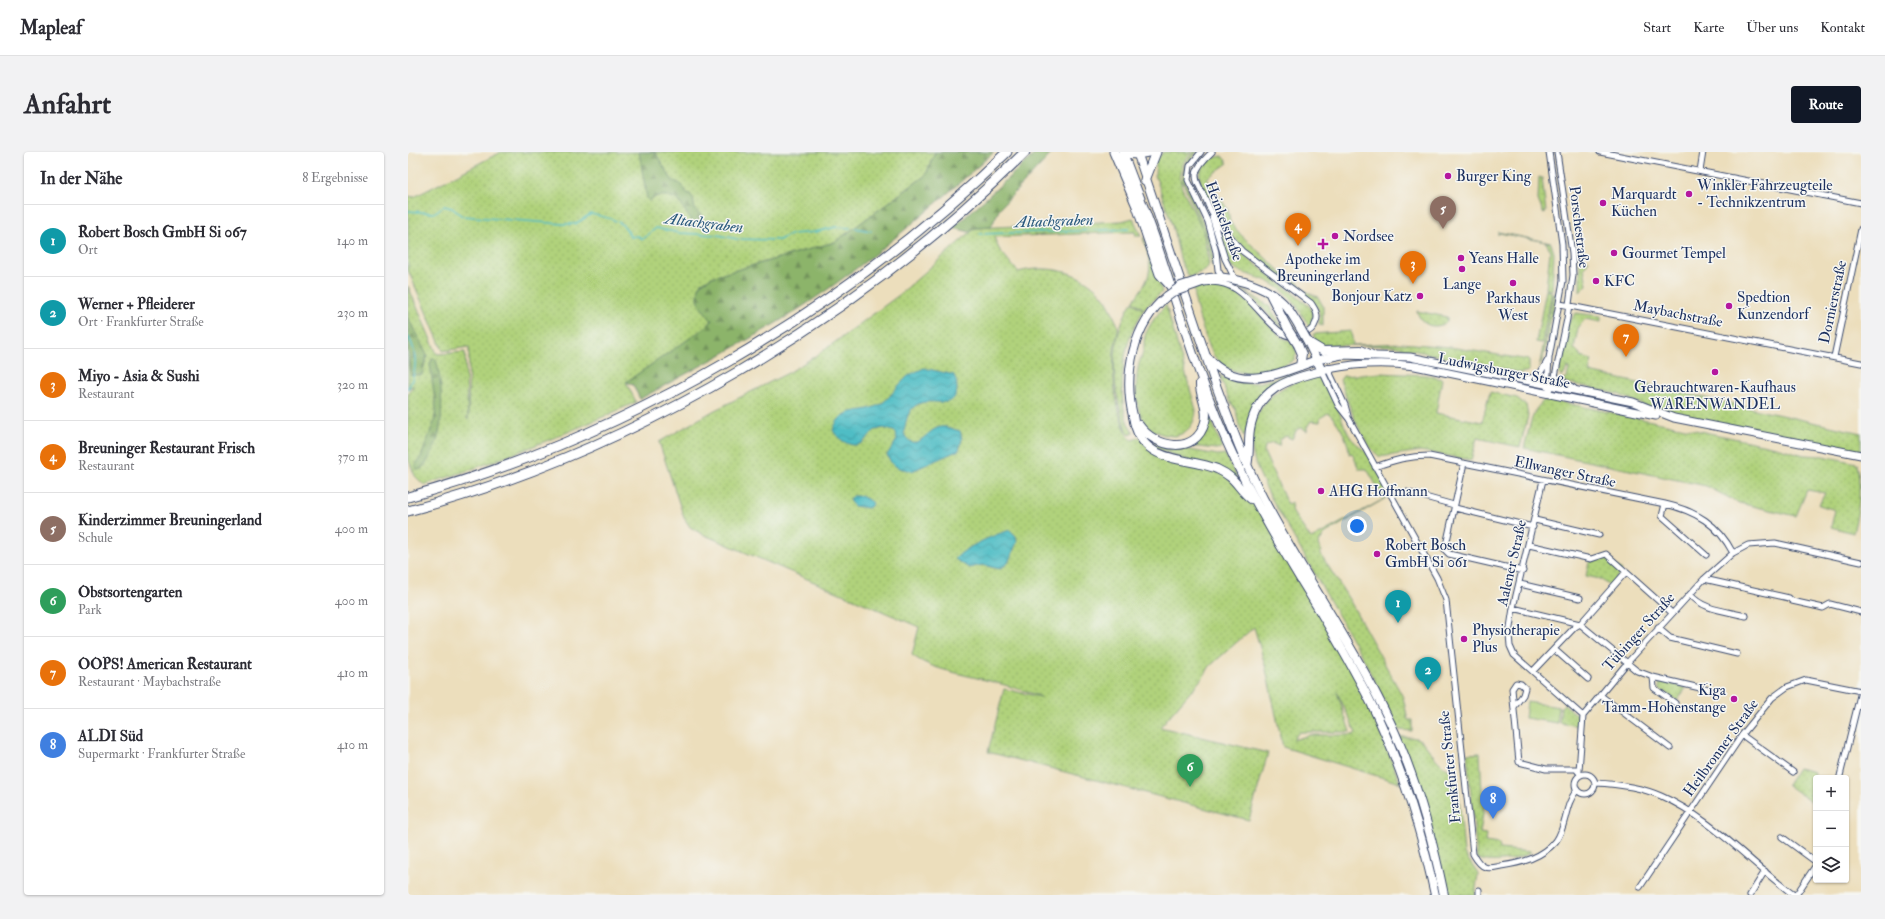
<!DOCTYPE html>
<html lang="de">
<head>
<meta charset="utf-8">
<style>
	:root { --surface:#fff; --page:#f2f2f3; --text:#2b2b33; --muted:#7c7c81; --line:#e1e1e2; --accent:#111827 }
	body { margin:0; font-family:"IM FELL Double Pica",serif; background:var(--page); color:var(--text) }
	.controls { position:absolute; right:12px; bottom:12px; display:grid; overflow:hidden; border-radius:4px; box-shadow:0 1px 3px #0004 }
	.controls button { width:36px; height:36px; display:grid; place-items:center; padding:0; border:0; border-bottom:1px solid var(--line); background:var(--surface); color:var(--text); font:20px sans-serif }
	.you { position:absolute; left:949px; top:374px; width:14px; height:14px; margin:-10px; border:3px solid #fff; border-radius:50%; background:#1a73e8; box-shadow:0 0 0 6px #1a73e833 }
	.badge { display:grid; place-items:center; width:26px; height:26px; border-radius:50%; background:var(--accent); color:#fff; font-size:13px; font-weight:700 }
	.pin { position:absolute; translate:-50% -33px; filter:drop-shadow(0 1px 2px #0008) }
	.pin::after { content:''; position:absolute; top:21px; width:14px; height:12px; background:inherit; clip-path:polygon(0 0,100% 0,50% 100%) }
	.list { margin:0; padding:0; list-style:none }
	h2 { display:flex; justify-content:space-between; align-items:center; height:52px; margin:0; padding:0 16px; font-size:17px }
	h2 small { font-size:13px; font-weight:400; color:var(--muted) }
	.list li { display:grid; grid-template-columns:26px 1fr auto; gap:12px; align-items:center; box-sizing:border-box; height:72px; padding:0 16px; border-top:1px solid var(--line) }
	.list b { display:block; font-size:15px; white-space:nowrap }
	.list p { margin:0; font-size:13px; white-space:nowrap; color:var(--muted) }
	.list em { font-size:13px; font-style:normal; color:var(--muted) }
	.icon { flex:none; width:22px; height:22px; fill:none; stroke:currentColor; stroke-width:2; stroke-linecap:round; stroke-linejoin:round }
	.map { position:relative; flex:none; width:1453px; height:743px; overflow:hidden; border-radius:4px }
	header { display:flex; align-items:center; gap:24px; box-sizing:border-box; height:56px; padding:0 20px; background:var(--surface); border-bottom:1px solid var(--line) }
	header strong { font-size:19px }
	nav { display:flex; gap:22px; margin-inline-start:auto; font-size:14px }
	.intro { display:flex; align-items:center; justify-content:space-between; box-sizing:border-box; height:96px; padding:0 24px }
	h1 { margin:0; font-size:28px }
	.button { padding:10px 18px; border-radius:4px; background:var(--accent); color:#fff; font-size:14px; font-weight:700 }
	main { display:flex; gap:24px; padding:0 24px }
	aside { flex:1; background:var(--surface); border-radius:4px; box-shadow:0 1px 3px #0004 }
	.map>svg:first-child { display:block }
	.green { fill:url(#green-dots); stroke:#66806c; fill-rule:evenodd }
	.forest { fill:url(#forest-firs); stroke:#547264 }
	.pitch { fill:#b0d27b; stroke:#66806c }
	.water { fill:url(#water-waves); stroke:#357692 }
	.lines { fill:none; stroke-linecap:round; stroke-linejoin:round }
	.stream { stroke:#4fbdc5; stroke-width:1.5 }
	.minor-casing { stroke:#3a496c; stroke-width:7 }
	.secondary-casing { stroke:#3a496c; stroke-width:9 }
	.primary-casing { stroke:#3a496c; stroke-width:10 }
	.trunk-casing { stroke:#3a496c; stroke-width:10 }
	.motorway-casing { stroke:#3a496c; stroke-width:11 }
	.minor { stroke:#fff; stroke-width:5 }
	.secondary { stroke:#fff; stroke-width:7 }
	.primary { stroke:#fff; stroke-width:8 }
	.trunk { stroke:#fff; stroke-width:8 }
	.motorway { stroke:#fff; stroke-width:9 }
	.minor-bridge-casing { stroke:#3a496c; stroke-width:7; stroke-linecap:butt }
	.primary-bridge-casing { stroke:#3a496c; stroke-width:10; stroke-linecap:butt }
	.minor-bridge { stroke:#fff; stroke-width:5 }
	.primary-bridge { stroke:#fff; stroke-width:8 }
	.poi-dot { fill:#b5179e; stroke:#f6f6f2; stroke-width:1.5 }
	.labels { text-anchor:middle; dominant-baseline:central; stroke-width:3; stroke-linejoin:round; paint-order:stroke }
	.poi-label { font-size:15px; fill:#1b2f5e; stroke:#f6f6f2; text-anchor:start }
	.street-label { font-size:15px; fill:#1b2f5e; stroke:#f6f6f2 }
	.water-label { font-size:16px; font-style:italic; fill:#2b5a7d; stroke:#f6f6f2 }
</style>
</head>
<body>
<header>
<strong>Mapleaf</strong>
<nav><a>Start</a><a>Karte</a><a>Über uns</a><a>Kontakt</a></nav>
</header>
<div class="intro"><h1>Anfahrt</h1><a class="button">Route</a></div>
<main>
<aside>
<h2>In der Nähe<small>8 Ergebnisse</small></h2>
<ul class="list">
<li><span class="badge" style="background:#0f9aa8">1</span><div><b>Robert Bosch GmbH Si 067</b><p>Ort</p></div><em>140 m</em></li>
<li><span class="badge" style="background:#0f9aa8">2</span><div><b>Werner + Pfleiderer</b><p>Ort · Frankfurter Straße</p></div><em>230 m</em></li>
<li><span class="badge" style="background:#e8710a">3</span><div><b>Miyo - Asia &amp; Sushi</b><p>Restaurant</p></div><em>320 m</em></li>
<li><span class="badge" style="background:#e8710a">4</span><div><b>Breuninger Restaurant Frisch</b><p>Restaurant</p></div><em>370 m</em></li>
<li><span class="badge" style="background:#8d6e63">5</span><div><b>Kinderzimmer Breuningerland</b><p>Schule</p></div><em>400 m</em></li>
<li><span class="badge" style="background:#2e9e5b">6</span><div><b>Obstsortengarten</b><p>Park</p></div><em>400 m</em></li>
<li><span class="badge" style="background:#e8710a">7</span><div><b>OOPS! American Restaurant</b><p>Restaurant · Maybachstraße</p></div><em>410 m</em></li>
<li><span class="badge" style="background:#3f7fe0">8</span><div><b>ALDI Süd</b><p>Supermarkt · Frankfurter Straße</p></div><em>410 m</em></li>
</ul>
</aside>
<div class="map">
<svg width="1453" height="743" viewBox="0 0 1453 743">
	<defs>
		<pattern id="green-dots" width="8" height="8" patternUnits="userSpaceOnUse"><rect width="8" height="8" fill="#b0d27b"/><path d="M2 2h.1M6 6h.1" fill="none" stroke="#97b56d" stroke-width="1.8" stroke-linecap="round"/></pattern>
		<pattern id="forest-firs" width="22" height="20" patternUnits="userSpaceOnUse"><rect width="22" height="20" fill="#8cb46b"/><path d="M5 1l3.5 6h-7zM16 11l3.5 6h-7z" fill="#72935b"/></pattern>
		<pattern id="water-waves" width="16" height="10" patternUnits="userSpaceOnUse"><rect width="16" height="10" fill="#4fbdc5"/><path d="M0 5q4-4 8 0t8 0" fill="none" stroke="#419aa3"/></pattern>
	</defs>
	<rect width="100%" height="100%" fill="#f6f6f2"/>
	<filter id="ink" filterUnits="userSpaceOnUse"><feTurbulence type="fractalNoise" baseFrequency=".025" numOctaves="2"/><feDisplacementMap in="SourceGraphic" scale="8" xChannelSelector="R" yChannelSelector="G"/><feConvolveMatrix kernelMatrix="1 2 1 2 8 2 1 2 1" color-interpolation-filters="sRGB"/></filter>
	<filter id="wash" filterUnits="userSpaceOnUse"><feTurbulence type="fractalNoise" baseFrequency=".012" numOctaves="4" result="noise"/><feDisplacementMap in="SourceGraphic" scale="16" xChannelSelector="R" yChannelSelector="G"/><feGaussianBlur stdDeviation="0.9" result="paint"/><feColorMatrix in="noise" values="0 0 0 0 0 0 0 0 0 0 0 0 0 0 0 0 0 1.4 0 .05"/><feComposite in="paint" operator="in"/></filter>
	<g filter="url(#wash)">
		<rect width="100%" height="100%" fill="#ecdebc"/>
		<path class="green" d="M93 0H527L518 23 427 90 304 125 292 132 304 168 299 175 218 230 228 250C159 282 89 310 16 333L7 324 0 306V242L6 233 0 237V134L29 202 57 200 60 268 61 195 35 199 0 118V44L6 45Z
			M755 0H783L775 11 772 26 774 36 795 78 801 112 798 118 781 125 773 110 764 73 747 23 748 8Z
			M785 0H789L779 13 777 30 799 79 806 109 805 116 797 82 774 28 777 12Z
			M814 4 820 11 799 26 820 58 822 70 833 83 878 125 886 137C850 109 823 92 801 50 791 31 785 21 803 5L805 6Z
			M1131 25 1134 26 1138 60 1135 61 1130 48Z
			M725 66 733 84H728L727 80 586 85 591 97 610 120C647 110 691 124 705 162 706 166 709 170 710 174 711 182 706 192 706 201 704 230 708 260 721 286L725 288 731 285 750 301 809 317 848 350 946 519 975 586 992 631 875 595 857 513 846 475 802 514 796 524 752 575 860 601 841 668 580 600 596 537 633 545C608 535 582 529 556 523 537 518 520 515 504 503L511 475 292 381 282 375 276 366 251 290 305 259 382 220 415 199 491 143 567 76 714 69ZM929 540 948 581 945 583H902L885 588 891 580H942Z
			M809 73 837 104 901 154C906 161 907 168 901 175 889 153 878 136 854 127 843 123 836 122 826 116H823Z
			M1090 80 1143 91 1146 101 1144 138 1138 137 1142 99 1138 90 1091 81 1090 83Z
			M736 85 754 140 736 157 725 149C745 123 745 117 735 86Z
			M1172 107 1181 108 1176 116 1179 133 1172 140Z
			M883 122 897 139 910 145 915 154V174L911 172C913 152 907 153 895 141 889 136 886 129 880 124Z
			M798 133C832 132 848 161 870 182 879 190 884 187 889 200L886 208C864 222 825 230 807 205 799 194 789 159 786 145L787 142 785 137Z
			M832 136 861 154 877 179 843 144Z
			M1138 138 1144 140 1134 191 1128 190Z
			M1145 142H1148L1135 206 1131 216Z
			M724 150 736 158C729 169 723 180 720 192 713 213 710 265 726 281L722 283C717 278 715 268 713 261 703 224 703 183 724 150Z
			M758 153 788 258C787 272 780 281 767 284 728 283 725 247 730 216 731 209 735 202 736 195 736 190 736 186 738 181 743 170 750 161 758 153Z
			M1009 159 1039 165V170C1027 178 1013 174 1009 159Z
			M1168 161 1193 164V170L1177 167 1170 176 1166 196 1172 202V205L1184 208 1181 220 1453 281V299L1258 261 1240 255 1210 242 1157 230 1154 227 1159 226 1161 216 1159 215 1156 223 1153 224 1151 221 1152 214 1160 171Z
			M943 179 945 193 994 191 1042 195 1121 208V219L1113 221 985 194 914 193 908 190 905 182Z
			M884 221 885 223C864 232 850 245 841 267 839 273 839 280 836 285L831 274 828 258 821 248 812 224C841 237 856 230 884 221Z
			M972 221 1018 223 1034 227 1028 261 1074 270 1082 240 1109 246 1118 253 1120 264 1112 295 1069 286 1063 308 1012 299 972 305C953 291 940 250 932 228L935 224Z
			M910 224C927 238 930 262 940 281 944 290 952 293 959 301 969 312 976 330 983 343L916 382 910 393 914 400 912 401 942 449 995 545 1000 568H1004V579L991 578 956 508 862 344C855 329 845 312 844 295 842 252 871 231 910 224ZM920 261C929 267 942 291 941 302L944 301 951 317H959L976 347 903 387 883 358 884 350 879 352 856 300 857 294 864 291 871 294 872 287 878 284 884 287 889 277 894 276 899 279V275L903 269 912 270V266Z
			M1143 248 1368 295 1396 303 1415 304 1449 311C1453 340 1452 352 1445 381L1423 375 1427 358 1411 353 1417 341 1399 338 1388 364 1331 351 1298 334 1116 296 1123 269 1128 257 1135 249Z
			M802 264 814 296 809 297 781 294Z
			M742 291 761 297 771 296 810 303 817 302 830 327 750 297Z
			M1197 405 1214 418 1202 434 1192 427 1178 424 1181 410Z
			M1252 529 1278 536 1269 549 1251 536Z
			M1156 552 1172 566 1171 574 1151 571 1153 555Z
			M990 585C1018 584 1013 590 1029 608 1034 614 1042 619 1049 623L1056 701 1070 722 1067 743H1038Z
			M1072 601 1074 638 1078 643 1072 681 1078 682 1077 690 1091 692 1092 697 1123 700C1112 708 1081 713 1069 706L1059 602Z
			M1390 616 1407 620 1401 643 1408 647V653L1379 633Z"/>
		<path class="forest" d="M231 0H247L264 28 274 33 279 41C287 43 285 51 287 58L294 64 288 72 284 70 271 49C263 43 248 41 242 49L239 47Z
			M527 0H586C527 53 468 105 403 149 349 185 288 216 232 247L225 233 218 230 298 175 304 169C292 153 287 152 292 132L304 125 427 90 518 23Z
			M629 0H645L592 56 583 75 567 76 562 80 545 76Z
			M0 166 19 203 14 223H3L0 204Z
			M24 207H28C36 241 39 290 13 317H9L6 315 13 305 26 270 28 257 22 212Z"/>
		<path class="pitch" d="M1119 550 1151 555 1149 571 1117 566Z"/>
		<path class="water" d="M516 216 546 223C550 232 552 248 538 250 527 251 516 247 507 254 499 259 497 273 496 282 506 301 517 282 527 277 536 272 543 277 552 279L554 287 551 298 504 319 491 316 484 312 479 303 489 288 488 280 476 276 467 278C463 281 460 286 456 289 446 299 430 288 425 278 434 253 452 263 471 253 481 248 488 235 497 227 501 222 510 219 516 216Z
			M445 344H453L464 350 463 354 460 356 446 354 442 350V346Z
			M602 378 608 384 609 390 600 411 592 417 574 413 561 416 547 407C557 395 586 383 602 378Z"/>
		<g class="lines">
			<path class="stream" d="M0 59 26 61 36 54 44 56 54 64 155 72H167L183 62C199 66 217 67 222 85L230 84 235 87 248 76 272 81 310 83 329 87 371 88 384 82 407 80 428 75 442 76
				M447 76 463 79
				M572 82 721 77
				M0 184C10 201 9 220 0 237"/>
		</g>
	</g>
	<g filter="url(#ink)">
		<g class="lines">
			<defs>
				<path id="minor" d="M793 0 782 14 780 28 800 70 808 100 810 118 814 125
					M1192 0 1453 51
					M1292 19 1295 0
					M801 55C790 27 777 25 804 0
					M804 65 817 107 827 127
					M796 131C834 124 849 164 874 181 884 188 904 183 908 170 911 163 907 157 903 151L834 99 811 73 800 53
					M1152 152 1453 211
					M1426 205 1453 77
					M920 217 937 253 940 264
					M914 219 930 253 941 267 1029 426 1038 448 1065 702C1068 707 1071 713 1077 715 1082 717 1088 715 1093 714 1113 711 1134 706 1148 689 1159 674 1156 653 1169 638
					M1147 224 1166 236
					M1118 227 1126 225 1133 220 1141 206 1155 129 1154 92 1141 0
					M1139 235 1141 207
					M1140 241 1147 224 1159 167 1165 123 1164 101 1149 0
					M1056 311 1037 398 1041 402 1115 419
					M967 315C986 308 1001 304 1021 304L1257 352C1288 359 1310 372 1325 401
					M1135 328 1105 456 1101 482 1102 494 1106 503 1175 564
					M999 340 1046 353
					M1257 352 1254 364 1298 403
					M1047 356 1125 375
					M1127 368 1191 383
					M1121 393 1183 407 1198 402 1264 461
					M1296 427 1381 446 1384 449 1411 455 1415 456 1422 452 1453 460
					M1112 432 1172 446
					M1282 442C1294 458 1319 459 1338 464
					M1105 456 1172 472 1218 420
					M1250 476 1262 486 1329 502
					M1147 498 1180 527
					M1125 519 1167 475 1172 472 1229 519 1245 525 1305 539
					M1245 525 1246 536 1267 551
					M1192 543 1262 596
					M1106 555 1115 543 1117 536 1113 532 1108 531 1104 537 1111 610 1138 617H1168L1173 623
					M1334 583 1385 620
					M1171 619 1175 564 1219 511 1296 427 1325 401 1340 393 1367 391 1453 410
					M1167 632a10 10 0 1 1 20 0a10 10 0 1 1-20 0Z
					M1432 624 1453 539
					M1187 631C1209 632 1233 635 1253 644 1304 666 1342 711 1386 743
					M1374 685 1408 710
					M1232 735 1334 583 1364 546 1379 535 1398 528 1453 539
					M1071 743V738
					M1342 743 1357 719
					M1388 743 1408 713"/>
				<path id="secondary" d="M909 208 934 203 1002 205 1225 250 1266 266 1453 303
					M920 217C949 211 977 210 1007 214L1248 264"/>
				<path id="primary" d="M729 0 806 228
					M795 127C819 121 858 134 875 151 882 158 886 166 891 174
					M863 144 880 177
					M900 190 915 199 953 198 964 203
					M901 192 914 219 920 217
					M890 193 894 202 892 214
					M799 205C831 242 871 221 909 208
					M725 264C715 222 725 172 759 144"/>
				<path id="trunk" d="M715 1C726 31 739 62 749 92 773 166 795 240 828 310 867 394 922 468 963 551 993 612 1013 677 1027 743
					M806 228C821 268 835 308 855 346 895 422 945 492 982 570 1008 625 1024 684 1036 743
					M725 264C732 313 777 304 809 317 829 326 829 336 843 347
					M731 273C747 296 788 304 797 270 801 256 791 244 792 231
					M839 314C842 301 840 290 842 277 849 237 879 227 914 219"/>
				<path id="motorway" d="M706 0 729 54 752 122 762 133
					M715 1 729 2 740 0
					M737 28 748 0
					M0 345C219 285 436 158 599 0
					M0 359C227 299 451 165 617 0"/>
			</defs>
			<use href="#minor" class="minor-casing"/>
			<use href="#secondary" class="secondary-casing"/>
			<use href="#primary" class="primary-casing"/>
			<use href="#trunk" class="trunk-casing"/>
			<use href="#motorway" class="motorway-casing"/>
			<use href="#minor" class="minor"/>
			<use href="#secondary" class="secondary"/>
			<use href="#primary" class="primary"/>
			<use href="#trunk" class="trunk"/>
			<use href="#motorway" class="motorway"/>
			<defs>
				<path id="minor-bridge" d="M768 141 796 131"/>
				<path id="primary-bridge" d="M759 144 773 134 795 127
					M891 174 900 190
					M880 177 890 193"/>
			</defs>
			<use href="#minor-bridge" class="minor-bridge-casing"/>
			<use href="#primary-bridge" class="primary-bridge-casing"/>
			<use href="#minor-bridge" class="minor-bridge"/>
			<use href="#primary-bridge" class="primary-bridge"/>
		</g>
	</g>
	<g class="poi-dot">
		<circle cx="1040" cy="24" r="4"/>
		<circle cx="1281" cy="42" r="4"/>
		<circle cx="1195" cy="51" r="4"/>
		<circle cx="927" cy="84" r="4"/>
		<path d="M913 86h4v4h4v4h-4v4h-4v-4h-4v-4h4z"/>
		<circle cx="1206" cy="101" r="4"/>
		<circle cx="1053" cy="106" r="4"/>
		<circle cx="1054" cy="117" r="4"/>
		<circle cx="1188" cy="129" r="4"/>
		<circle cx="1105" cy="131" r="4"/>
		<circle cx="1012" cy="144" r="4"/>
		<circle cx="1321" cy="154" r="4"/>
		<circle cx="1307" cy="220" r="4"/>
		<circle cx="913" cy="339" r="4"/>
		<circle cx="969" cy="402" r="4"/>
		<circle cx="1056" cy="487" r="4"/>
		<circle cx="1326" cy="547" r="4"/>
	</g>
	<g class="labels">
		<g class="poi-label">
			<text x="1048" y="24">Burger King</text>
			<text x="1289" y="33">Winkler Fahrzeugteile<tspan x="1289" dy="17">- Technikzentrum</tspan></text>
			<text x="1203" y="42">Marquardt<tspan x="1203" dy="17">Küchen</tspan></text>
			<text x="935" y="84">Nordsee</text>
			<text x="1214" y="101">Gourmet Tempel</text>
			<text x="1061" y="106">Yeans Halle</text>
			<text x="915" y="107" text-anchor="middle">Apotheke im<tspan x="915" dy="17">Breuningerland</tspan></text>
			<text x="1196" y="129">KFC</text>
			<text x="1054" y="132" text-anchor="middle">Lange</text>
			<text x="1004" y="144" text-anchor="end">Bonjour Katz</text>
			<text x="1329" y="145">Spedtion<tspan x="1329" dy="17">Kunzendorf</tspan></text>
			<text x="1105" y="146" text-anchor="middle">Parkhaus<tspan x="1105" dy="17">West</tspan></text>
			<text x="1307" y="235" text-anchor="middle">Gebrauchtwaren-Kaufhaus<tspan x="1307" dy="17">WARENWANDEL</tspan></text>
			<text x="921" y="339">AHG Hoffmann</text>
			<text x="977" y="393">Robert Bosch<tspan x="977" dy="17">GmbH Si 061</tspan></text>
			<text x="1064" y="478">Physiotherapie<tspan x="1064" dy="17">Plus</tspan></text>
			<text x="1318" y="538" text-anchor="end">Kiga<tspan x="1318" dy="17">Tamm-Hohenstange</tspan></text>
		</g>
		<g class="street-label">
			<text transform="translate(816 69) rotate(70)">Heinkelstraße</text>
			<text transform="translate(1171 75) rotate(83)">Porschestraße</text>
			<text transform="translate(1425 150) rotate(-78)">Dornierstraße</text>
			<text transform="translate(1270 162) rotate(11)">Maybachstraße</text>
			<text transform="translate(1096 219) rotate(11)">Ludwigsburger Straße</text>
			<text transform="translate(1157 320) rotate(12)">Ellwanger Straße</text>
			<text transform="translate(1104 411) rotate(-77)">Aalener Straße</text>
			<text transform="translate(1231 480) rotate(-48)">Tübinger Straße</text>
			<text transform="translate(1313 596) rotate(-54)">Heilbronner Straße</text>
			<text transform="translate(1042 615) rotate(-96)">Frankfurter Straße</text>
		</g>
		<g class="water-label">
			<text transform="translate(646 69) rotate(-2)">Altachgraben</text>
			<text transform="translate(296 71) rotate(7)">Altachgraben</text>
		</g>
	</g>
</svg>
<div class="controls">
<button>+</button>
<button>−</button>
<button><svg class="icon" aria-label="layers" viewBox="0 0 24 24"><path d="M12 4l9 5-9 5-9-5zM3 14l9 5 9-5"/></svg></button>
</div>
<div class="you"></div>
<div class="pin badge" style="left:990px;top:471px;background:#0f9aa8">1</div>
<div class="pin badge" style="left:1020px;top:538px;background:#0f9aa8">2</div>
<div class="pin badge" style="left:1005px;top:132px;background:#e8710a">3</div>
<div class="pin badge" style="left:890px;top:94px;background:#e8710a">4</div>
<div class="pin badge" style="left:1035px;top:77px;background:#8d6e63">5</div>
<div class="pin badge" style="left:782px;top:635px;background:#2e9e5b">6</div>
<div class="pin badge" style="left:1218px;top:205px;background:#e8710a">7</div>
<div class="pin badge" style="left:1085px;top:667px;background:#3f7fe0">8</div>
</div>
</main>
</body>
</html>
